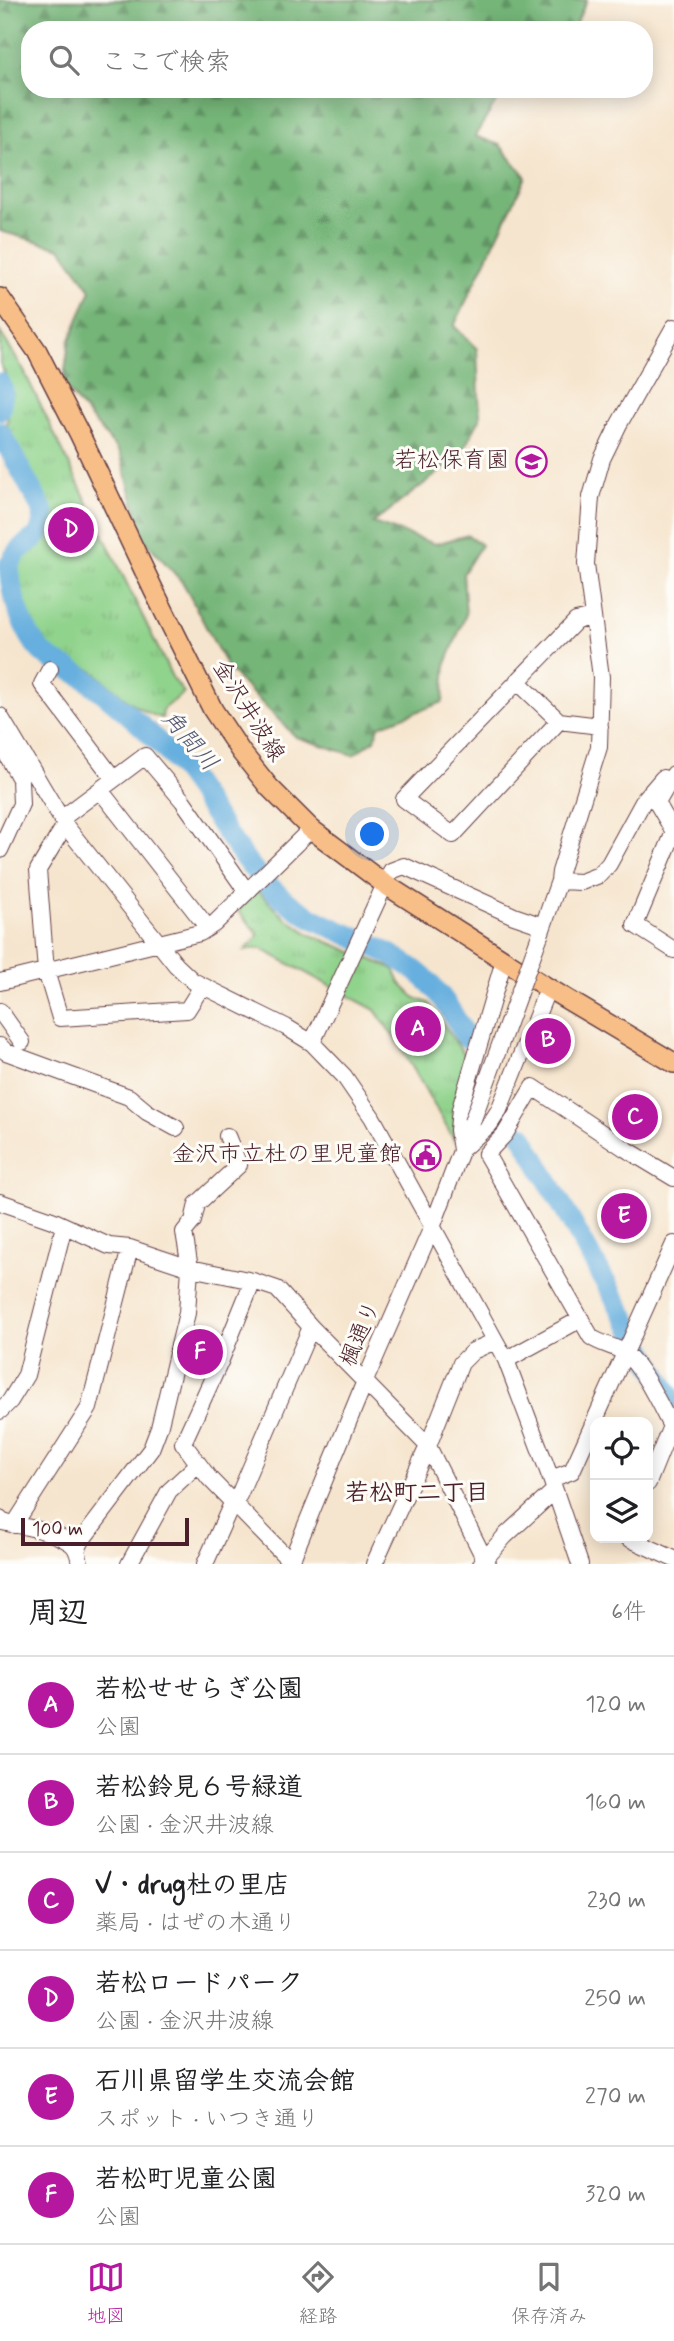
<!DOCTYPE html>
<html lang="ja">
<head>
<meta charset="utf-8">
<style>
	:root { --surface:#fff; --page:#f6f6f6; --text:#202124; --muted:#757577; --line:#e0e0e0; --accent:#b5179e }
	body { margin:0; font-family:Mynerve,"Klee One",sans-serif; background:var(--page); color:var(--text) }
	.controls { position:absolute; right:21px; bottom:21px; display:grid; overflow:hidden; border-radius:14px; box-shadow:0 4px 18px #0003 }
	.controls button { width:63px; height:63px; display:grid; place-items:center; padding:0; border:0; border-bottom:2px solid var(--line); background:var(--surface); color:var(--text); font:35px sans-serif }
	.scale { position:absolute; left:21px; bottom:18px; width:168px; box-sizing:border-box; padding-left:7px; border:4px solid #4a1f2b; border-top:0; font-size:19px; line-height:24px; white-space:nowrap; color:#4a1f2b; -webkit-text-stroke:5px #fdfcf7; paint-order:stroke }
	.you { position:absolute; left:373px; top:835px; width:24px; height:24px; margin:-18px; border:5px solid #fff; border-radius:50%; background:#1a73e8; box-shadow:0 0 0 10px #1a73e833 }
	.badge { display:grid; place-items:center; width:46px; height:46px; border-radius:50%; background:var(--accent); color:#fff; font-size:23px; font-weight:700 }
	.pin { position:absolute; translate:-50% -50%; border:4px solid #fff; box-shadow:0 2px 7px #0006 }
	.list { margin:0; padding:0; list-style:none }
	h2 { display:flex; justify-content:space-between; align-items:center; height:91px; margin:0; padding:0 28px; font-size:30px }
	h2 small { font-size:23px; font-weight:400; color:var(--muted) }
	.list li { display:grid; grid-template-columns:46px 1fr auto; gap:21px; align-items:center; box-sizing:border-box; height:98px; padding:0 28px; border-top:2px solid var(--line) }
	.list b { display:block; font-size:26px; white-space:nowrap }
	.list p { margin:0; font-size:23px; white-space:nowrap; color:var(--muted) }
	.list em { font-size:23px; font-style:normal; color:var(--muted) }
	.icon { flex:none; width:38px; height:38px; fill:none; stroke:currentColor; stroke-width:2; stroke-linecap:round; stroke-linejoin:round }
	.map { position:relative; flex:none; width:674px; height:1564px; overflow:hidden }
	.search { position:absolute; background:var(--surface); box-shadow:0 4px 18px #0003; left:21px; right:21px; top:21px; height:77px; display:flex; align-items:center; gap:18px; box-sizing:border-box; padding:0 24px; border-radius:28px; color:var(--muted); font-size:26px }
	.sheet { height:679px; background:var(--surface) }
	nav { display:flex; justify-content:space-around; align-items:center; box-sizing:border-box; height:98px; border-top:2px solid var(--line); background:var(--surface); font-size:19px; color:var(--muted) }
	nav a { display:grid; justify-items:center; gap:4px }
	nav .on { color:var(--accent) }
	.map>svg:first-child { display:block }
	.forest { fill:url(#forest-firs); stroke:#5f6a52; stroke-width:2 }
	.park { fill:url(#park-tufts); stroke:#6d795c; stroke-width:2 }
	.lines { fill:none; stroke-linecap:round; stroke-linejoin:round }
	.river { stroke:#66afde; stroke-width:21 }
	.minor-casing { stroke:#643d43; stroke-width:18 }
	.major-casing { stroke:#643d43; stroke-width:22 }
	.minor { stroke:#fff; stroke-width:16 }
	.major { stroke:#f7be88; stroke-width:19 }
	.minor-bridge-casing { stroke:#643d43; stroke-width:18; stroke-linecap:butt }
	.minor-bridge { stroke:#fff; stroke-width:16 }
	.labels { text-anchor:middle; dominant-baseline:central; stroke-width:6; stroke-linejoin:round; paint-order:stroke }
	.poi-label { font-size:23px; fill:#4a1f2b; stroke:#fdfcf7; text-anchor:end }
	.street-label { font-size:23px; fill:#4a1f2b; stroke:#fdfcf7 }
	.water-label { font-size:24px; font-style:italic; fill:#555973; stroke:#fdfcf7 }
	.neighbourhood-label { font-size:24px; font-weight:bold; fill:#4a1f2b; stroke:#fdfcf7 }
</style>
</head>
<body>
<div class="map">
<svg width="674" height="1564" viewBox="0 0 674 1564">
	<defs>
		<pattern id="forest-firs" width="22" height="20" patternUnits="userSpaceOnUse" patternTransform="scale(1.75)"><rect width="22" height="20" fill="#74b578"/><path d="M5 1l3.5 6h-7zM16 11l3.5 6h-7z" fill="#619363"/></pattern>
		<pattern id="park-tufts" width="24" height="20" patternUnits="userSpaceOnUse" patternTransform="scale(1.75)"><rect width="24" height="20" fill="#90d38c"/><path d="M3 7l-1-3M5 7V3M7 7l1-3M15 17l-1-3M17 17v-4M19 17l1-3" fill="none" stroke="#7eb579"/></pattern>
	</defs>
	<rect width="100%" height="100%" fill="#fdfcf7"/>
	<filter id="ink" filterUnits="userSpaceOnUse"><feTurbulence type="fractalNoise" baseFrequency=".0143" numOctaves="2"/><feDisplacementMap in="SourceGraphic" scale="14" xChannelSelector="R" yChannelSelector="G"/><feConvolveMatrix kernelMatrix="1 2 1 2 8 2 1 2 1" color-interpolation-filters="sRGB"/></filter>
	<filter id="wash" filterUnits="userSpaceOnUse"><feTurbulence type="fractalNoise" baseFrequency=".00686" numOctaves="4" result="noise"/><feDisplacementMap in="SourceGraphic" scale="28" xChannelSelector="R" yChannelSelector="G"/><feGaussianBlur stdDeviation="1.57" result="paint"/><feColorMatrix in="noise" values="0 0 0 0 0 0 0 0 0 0 0 0 0 0 0 0 0 1.4 0 .05"/><feComposite in="paint" operator="in"/></filter>
	<g filter="url(#wash)">
		<rect width="100%" height="100%" fill="#f6e5ce"/>
		<path class="forest" d="M0 0H587L573 30H30V89H504L475 136 500 145 526 177 454 326 477 349 480 419 460 456 373 523 435 544 468 535 481 545 463 574 466 614 446 664 443 702 379 726 375 740 353 755 296 737 228 669 183 583 144 539 120 453 63 385 69 342 91 290 61 248 0 231Z"/>
		<path class="park" d="M0 332 23 369 172 677 184 693 163 709 162 718C135 711 117 690 95 673 78 660 64 664 49 657 25 644 10 590 9 565L19 550 33 541 39 535 44 513 7 427 10 385 0 363Z
			M257 890 283 916 311 935 394 969 400 983 415 998 429 1003 466 1057 455 1106 454 1140 402 1049 375 1010 260 948 245 950 259 935 238 911Z"/>
		<g class="lines">
			<path class="river" d="M0 383 3 391 0 410
				M0 432 44 513C40 542 37 533 19 550 15 554 12 560 9 565 10 591 20 622 35 644 46 660 68 667 83 677 89 681 94 686 100 690 136 720 170 749 196 788 223 828 246 869 285 900 326 933 383 941 423 977 442 993 454 1016 466 1037
				M522 1135 674 1403"/>
		</g>
	</g>
	<g filter="url(#ink)">
		<g class="lines">
			<defs>
				<path id="minor" d="M50 669 42 684 114 779
					M517 681 559 721 600 726
					M0 716 65 825 176 965 193 981 286 1027 312 1043 344 1076 372 1117 506 1360 551 1479
					M559 721 453 835 404 799 576 621 593 617
					M0 742 20 779 21 804 0 850
					M674 774 657 803 674 832 635 925 674 950
					M100 790 208 928
					M61 819 145 756 183 801 247 892
					M65 825 38 870 46 971 60 1018 187 1010 202 986
					M559 881 581 882 599 875 609 864 644 800 663 778
					M540 935 559 881 560 872 599 747 601 677 586 564 591 497 602 459 619 424 674 327
					M504 960 460 1109 458 1130 461 1150 490 1124 499 1110 548 988
					M0 982 200 933 214 924 311 829
					M0 1011 22 1042
					M312 1043 391 871 404 866 514 916 543 926
					M0 1046 6 1052 129 1097 147 1112 176 1128
					M674 1178 626 1149 533 1087 505 1134 486 1154 591 1337C602 1345 616 1346 626 1354 643 1367 663 1412 674 1432
					M0 1202 52 1220 109 1246 130 1248 190 1268 253 1281 277 1289 311 1327 428 1446 487 1564
					M253 1281 220 1362 183 1443 209 1478 293 1564
					M506 1360 581 1319
					M0 1411 10 1401 26 1375 64 1226
					M648 1483 671 1426
					M0 1519 2 1522C24 1527 54 1530 72 1544 78 1549 79 1557 80 1564
					M14 1525 89 1408 130 1248
					M628 1538 674 1559
					M77 1550 82 1540 151 1449 159 1428 187 1313 190 1268 184 1232 193 1221 197 1204 239 1165 227 1136
					M129 1564 169 1491 198 1464
					M205 1564 233 1501 239 1495 311 1327
					M290 1564 365 1381 433 1225 472 1122
					M374 1564 428 1446 461 1363 473 1351 495 1341
					M481 1564 505 1536 554 1491
					M580 1564 551 1479 572 1471 674 1244"/>
				<path id="major" d="M0 298 37 351 80 435 154 591 213 710 241 752 269 787 311 829 383 883 548 988 674 1063"/>
			</defs>
			<use href="#minor" class="minor-casing"/>
			<use href="#major" class="major-casing"/>
			<use href="#minor" class="minor"/>
			<use href="#major" class="major"/>
			<defs>
				<path id="minor-bridge" d="M472 1122 540 935"/>
			</defs>
			<use href="#minor-bridge" class="minor-bridge-casing"/>
			<use href="#minor-bridge" class="minor-bridge"/>
		</g>
	</g>
	<defs>
		<symbol id="school-ring" viewBox="-11 -11 22 22"><circle r="9.5" fill="#fdfcf7" stroke="#b5179e" stroke-width="1.5"/><path d="M0-5L7-2L0 1L-7-2ZM-4 1L0 2.5L4 1V4Q0 6-4 4Z" fill="#b5179e"/></symbol>
		<symbol id="civic-ring" viewBox="-11 -11 22 22"><circle r="9.5" fill="#fdfcf7" stroke="#b5179e" stroke-width="1.5"/><path d="M-.6-6.5H3V-4.5H.6V-3L4-1V1h2V6H-6V1h2V-1L-.6-3ZM-1.2 2.5V6h2.4V2.5Z" fill="#b5179e"/></symbol>
	</defs>
	<g fill-rule="evenodd">
		<use href="#school-ring" x="514" y="444" width="35" height="35"/>
		<use href="#civic-ring" x="408" y="1138" width="35" height="35"/>
	</g>
	<g class="labels">
		<g class="poi-label">
			<text x="509" y="461">若松保育園</text>
			<text x="402" y="1155">金沢市立杜の里児童館</text>
		</g>
		<g class="street-label">
			<text transform="translate(248 711) rotate(58)">金沢井波線</text>
			<text transform="translate(361 1334) rotate(-67)">楓通り</text>
		</g>
		<g class="water-label">
			<text transform="translate(189 741) rotate(49)">角間川</text>
		</g>
		<g class="neighbourhood-label">
			<text x="417" y="1493">若松町二丁目</text>
		</g>
	</g>
</svg>
<div class="controls">
<button><svg class="icon" aria-label="locate" viewBox="0 0 24 24"><circle cx="12" cy="12" r="6"/><path d="M12 2v4M12 18v4M2 12h4M18 12h4"/></svg></button>
<button><svg class="icon" aria-label="layers" viewBox="0 0 24 24"><path d="M12 4l9 5-9 5-9-5zM3 14l9 5 9-5"/></svg></button>
</div>
<div class="scale">100 m</div>
<div class="you"></div>
<div class="pin badge" style="left:418px;top:1029px">A</div>
<div class="pin badge" style="left:548px;top:1041px">B</div>
<div class="pin badge" style="left:635px;top:1117px">C</div>
<div class="pin badge" style="left:71px;top:530px">D</div>
<div class="pin badge" style="left:624px;top:1216px">E</div>
<div class="pin badge" style="left:200px;top:1352px">F</div>
<div class="search"><svg class="icon" aria-label="search" viewBox="0 0 24 24"><circle cx="10" cy="10" r="6"/><path d="M15 15l6 6"/></svg>ここで検索</div>
</div>
<section class="sheet">
<h2>周辺<small>6件</small></h2>
<ul class="list">
<li><span class="badge">A</span><div><b>若松せせらぎ公園</b><p>公園</p></div><em>120 m</em></li>
<li><span class="badge">B</span><div><b>若松鈴見６号緑道</b><p>公園 · 金沢井波線</p></div><em>160 m</em></li>
<li><span class="badge">C</span><div><b>V・drug杜の里店</b><p>薬局 · はぜの木通り</p></div><em>230 m</em></li>
<li><span class="badge">D</span><div><b>若松ロードパーク</b><p>公園 · 金沢井波線</p></div><em>250 m</em></li>
<li><span class="badge">E</span><div><b>石川県留学生交流会館</b><p>スポット · いつき通り</p></div><em>270 m</em></li>
<li><span class="badge">F</span><div><b>若松町児童公園</b><p>公園</p></div><em>320 m</em></li>
</ul>
</section>
<nav>
<a class="on"><svg class="icon" aria-label="map" viewBox="0 0 24 24"><path d="M3 6l6-2 6 2 6-2v14l-6 2-6-2-6 2zM9 4v14M15 6v14"/></svg>地図</a>
<a><svg class="icon" aria-label="directions" viewBox="0 0 24 24"><path d="M12 3l9 9-9 9-9-9zM9 14v-3h6M13 9l2 2-2 2"/></svg>経路</a>
<a><svg class="icon" aria-label="saved" viewBox="0 0 24 24"><path d="M7 4h10v16l-5-4-5 4z"/></svg>保存済み</a>
</nav>
</body>
</html>
